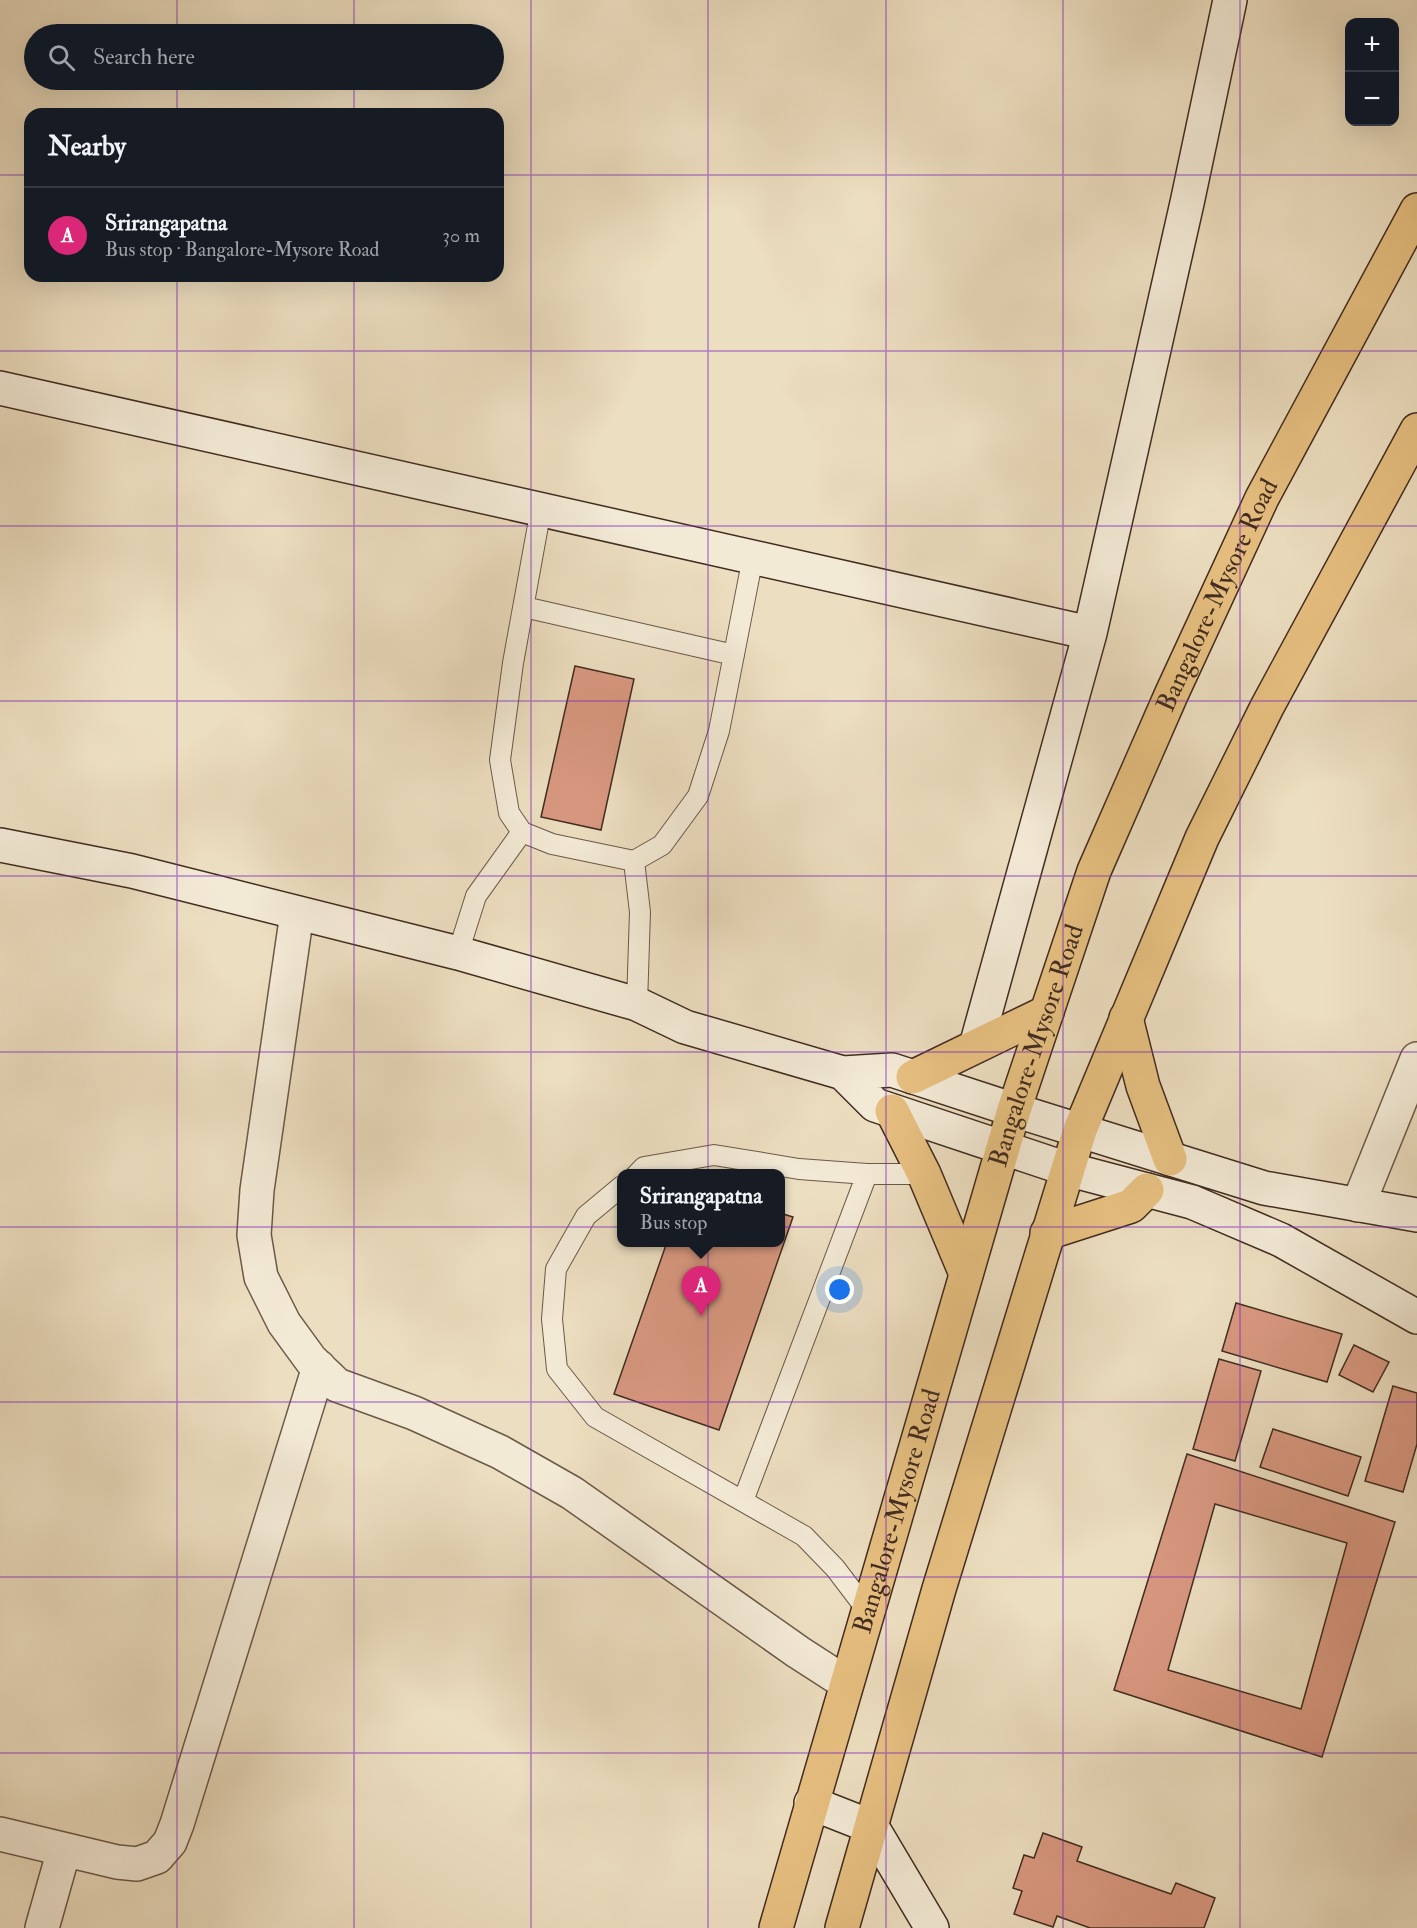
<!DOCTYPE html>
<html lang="en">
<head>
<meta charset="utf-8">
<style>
	:root { --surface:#171b24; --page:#20242c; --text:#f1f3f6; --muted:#9ea1a6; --line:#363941; --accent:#db2777 }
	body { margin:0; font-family:"IM FELL Double Pica",serif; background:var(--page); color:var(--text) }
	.controls { position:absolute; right:18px; top:18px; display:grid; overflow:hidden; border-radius:12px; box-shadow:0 6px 24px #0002 }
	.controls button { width:54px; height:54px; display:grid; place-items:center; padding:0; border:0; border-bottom:2px solid var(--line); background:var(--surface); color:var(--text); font:30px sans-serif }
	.you { position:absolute; left:840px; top:1290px; width:21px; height:21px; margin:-15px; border:4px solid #fff; border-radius:50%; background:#1a73e8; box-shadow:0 0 0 9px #1a73e833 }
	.badge { display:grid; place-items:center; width:39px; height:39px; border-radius:50%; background:var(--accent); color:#fff; font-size:20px; font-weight:700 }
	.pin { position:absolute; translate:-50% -50px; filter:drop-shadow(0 2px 3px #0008) }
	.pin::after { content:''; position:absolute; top:32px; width:21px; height:18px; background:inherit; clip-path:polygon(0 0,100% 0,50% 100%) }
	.popup { position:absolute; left:617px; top:1169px; width:168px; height:78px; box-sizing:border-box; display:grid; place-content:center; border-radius:12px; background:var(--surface); filter:drop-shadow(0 2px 4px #0005); font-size:20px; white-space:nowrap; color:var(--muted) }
	.popup b { font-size:22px; color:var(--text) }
	.popup::after { content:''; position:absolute; left:50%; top:100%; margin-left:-12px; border:12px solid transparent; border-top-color:var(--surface) }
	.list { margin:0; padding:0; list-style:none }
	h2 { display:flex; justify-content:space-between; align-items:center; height:78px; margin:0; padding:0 24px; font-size:26px }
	h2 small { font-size:20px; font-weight:400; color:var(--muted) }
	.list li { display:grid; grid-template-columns:39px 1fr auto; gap:18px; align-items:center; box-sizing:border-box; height:96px; padding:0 24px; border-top:2px solid var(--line) }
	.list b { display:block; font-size:22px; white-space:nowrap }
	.list p { margin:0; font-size:20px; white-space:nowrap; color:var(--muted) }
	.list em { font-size:20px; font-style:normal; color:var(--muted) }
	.icon { flex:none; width:33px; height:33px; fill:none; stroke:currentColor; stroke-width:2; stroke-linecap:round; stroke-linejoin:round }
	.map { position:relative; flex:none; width:1417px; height:1928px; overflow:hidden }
	.search { position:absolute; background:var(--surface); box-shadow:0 6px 24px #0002; left:24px; top:24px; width:480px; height:66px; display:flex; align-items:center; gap:15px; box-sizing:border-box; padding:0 21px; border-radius:33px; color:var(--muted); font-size:22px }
	.panel { position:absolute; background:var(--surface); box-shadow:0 6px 24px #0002; left:24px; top:108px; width:480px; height:174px; border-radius:18px }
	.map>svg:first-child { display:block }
	.building { fill:#d89880; stroke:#412c20; stroke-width:1.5; fill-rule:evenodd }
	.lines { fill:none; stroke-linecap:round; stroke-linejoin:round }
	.lane-casing { stroke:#6c5848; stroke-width:22 }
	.street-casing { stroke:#6c5848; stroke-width:36 }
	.secondary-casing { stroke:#412c20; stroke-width:36 }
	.highway-casing { stroke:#412c20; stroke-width:36 }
	.lane { stroke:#f3ead6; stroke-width:20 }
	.street { stroke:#f3ead6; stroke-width:33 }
	.secondary { stroke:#f3ead6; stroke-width:33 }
	.highway { stroke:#e6bf80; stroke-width:33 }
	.grid { fill:none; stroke:#7b2cbf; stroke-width:1.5; stroke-opacity:0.55 }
	.labels { text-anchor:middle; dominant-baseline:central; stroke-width:5; stroke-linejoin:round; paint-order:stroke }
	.street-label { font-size:26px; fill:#412c20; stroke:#f3ead6 }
</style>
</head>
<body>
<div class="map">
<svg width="1417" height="1928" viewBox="0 0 1417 1928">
	<rect width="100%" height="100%" fill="#ecdec0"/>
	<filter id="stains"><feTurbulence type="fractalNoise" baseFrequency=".00333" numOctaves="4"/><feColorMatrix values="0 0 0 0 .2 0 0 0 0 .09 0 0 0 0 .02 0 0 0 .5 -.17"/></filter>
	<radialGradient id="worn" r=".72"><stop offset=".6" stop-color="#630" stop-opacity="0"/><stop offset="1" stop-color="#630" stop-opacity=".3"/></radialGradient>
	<path class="building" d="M575 666 634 679 601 830 541 817Z
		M780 1213 793 1217 719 1430 614 1394 667 1242H780Z
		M1236 1303 1342 1334 1327 1382 1222 1351Z
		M1354 1345 1389 1362 1373 1392 1339 1375Z
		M1219 1359 1261 1371 1235 1461 1193 1449Z
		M1393 1386 1417 1393V1444L1403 1492 1365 1481Z
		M1273 1429 1361 1457 1348 1496 1260 1467Z
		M1187 1454 1395 1522 1322 1757 1114 1690ZM1215 1504 1347 1543 1301 1709 1168 1670Z
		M1043 1833 1082 1847 1077 1861 1171 1894 1176 1883 1215 1898 1204 1928H1090L1057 1916 1053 1927 1014 1914 1022 1891 1013 1888 1024 1855 1034 1858Z"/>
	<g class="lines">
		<defs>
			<path id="lane" d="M541 509 513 663 500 760 509 813 522 832 552 844 634 861 662 845 698 796 719 731 753 557
				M524 607 734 655
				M634 861 640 912 637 1004
				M458 953 476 896 522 832
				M637 1174 644 1167 714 1155 799 1169 867 1174H924
				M622 1186 586 1216 556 1269 552 1319 557 1369 595 1417 804 1536 835 1568 867 1610
				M743 1501 867 1174"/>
			<path id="street" d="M297 913 257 1190 254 1235 261 1277 284 1323 311 1360 337 1385 414 1413 500 1452 572 1493 798 1652 846 1683
				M1358 1205 1417 1059
				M0 1834 117 1862 137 1864 157 1857 170 1842 177 1824 319 1367
				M42 1928 64 1850"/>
			<path id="secondary" d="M0 388 1090 633 976 1046
				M1090 633 1187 203 1230 0
				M0 845 132 871 458 953 637 1004 685 1027 843 1073
				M1417 1215 1264 1188 1014 1110 892 1070 843 1073 875 1105 1067 1169 1192 1202 1281 1240 1417 1317
				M811 1803 872 1827 932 1928"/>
			<g id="highway">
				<path d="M1126 1018 1143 1086 1170 1159"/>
				<path d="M913 1077 1047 1012"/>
				<path d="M892 1111 924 1174 966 1274"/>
				<path d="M1047 1233 1131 1206 1147 1190"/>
				<path id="s1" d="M776 1928 1014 1110 1094 871 1171 695 1262 498 1417 210"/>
				<path d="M842 1928 939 1589 1080 1130 1202 838 1267 707 1417 430"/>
			</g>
		</defs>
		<use href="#lane" class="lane-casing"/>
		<use href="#street" class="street-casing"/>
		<use href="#secondary" class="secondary-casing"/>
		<use href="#highway" class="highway-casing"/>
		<use href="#lane" class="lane"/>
		<use href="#street" class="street"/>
		<use href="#secondary" class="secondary"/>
		<use href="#highway" class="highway"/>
	</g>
	<path class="grid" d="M177 0V34M354 0V34M531 0V1928M708 0V1928M886 0V1928M1063 0V1928M1240 0V1928M177 80V114M354 80V114M0 175H30M498 175H1417M177 276V1928M354 276V1928M0 351H1417M0 526H1417M0 701H1417M0 876H1417M0 1052H1417M0 1227H1417M0 1402H1417M0 1577H1417M0 1753H1417"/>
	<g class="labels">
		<g class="street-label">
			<text stroke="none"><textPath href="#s1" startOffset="1406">Bangalore-Mysore Road</textPath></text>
			<text stroke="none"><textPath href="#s1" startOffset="920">Bangalore-Mysore Road</textPath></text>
			<text stroke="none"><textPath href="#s1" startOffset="434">Bangalore-Mysore Road</textPath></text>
		</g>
	</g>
	<rect width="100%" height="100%" filter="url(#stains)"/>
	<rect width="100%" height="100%" fill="url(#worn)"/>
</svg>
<div class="controls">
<button>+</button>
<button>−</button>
</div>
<div class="you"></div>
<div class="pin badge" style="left:701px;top:1316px">A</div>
<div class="popup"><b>Srirangapatna</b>Bus stop</div>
<div class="search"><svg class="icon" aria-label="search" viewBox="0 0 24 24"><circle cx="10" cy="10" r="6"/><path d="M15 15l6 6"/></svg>Search here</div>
<section class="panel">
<h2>Nearby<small></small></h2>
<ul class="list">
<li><span class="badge">A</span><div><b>Srirangapatna</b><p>Bus stop · Bangalore-Mysore Road</p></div><em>30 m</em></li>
</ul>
</section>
</div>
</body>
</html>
